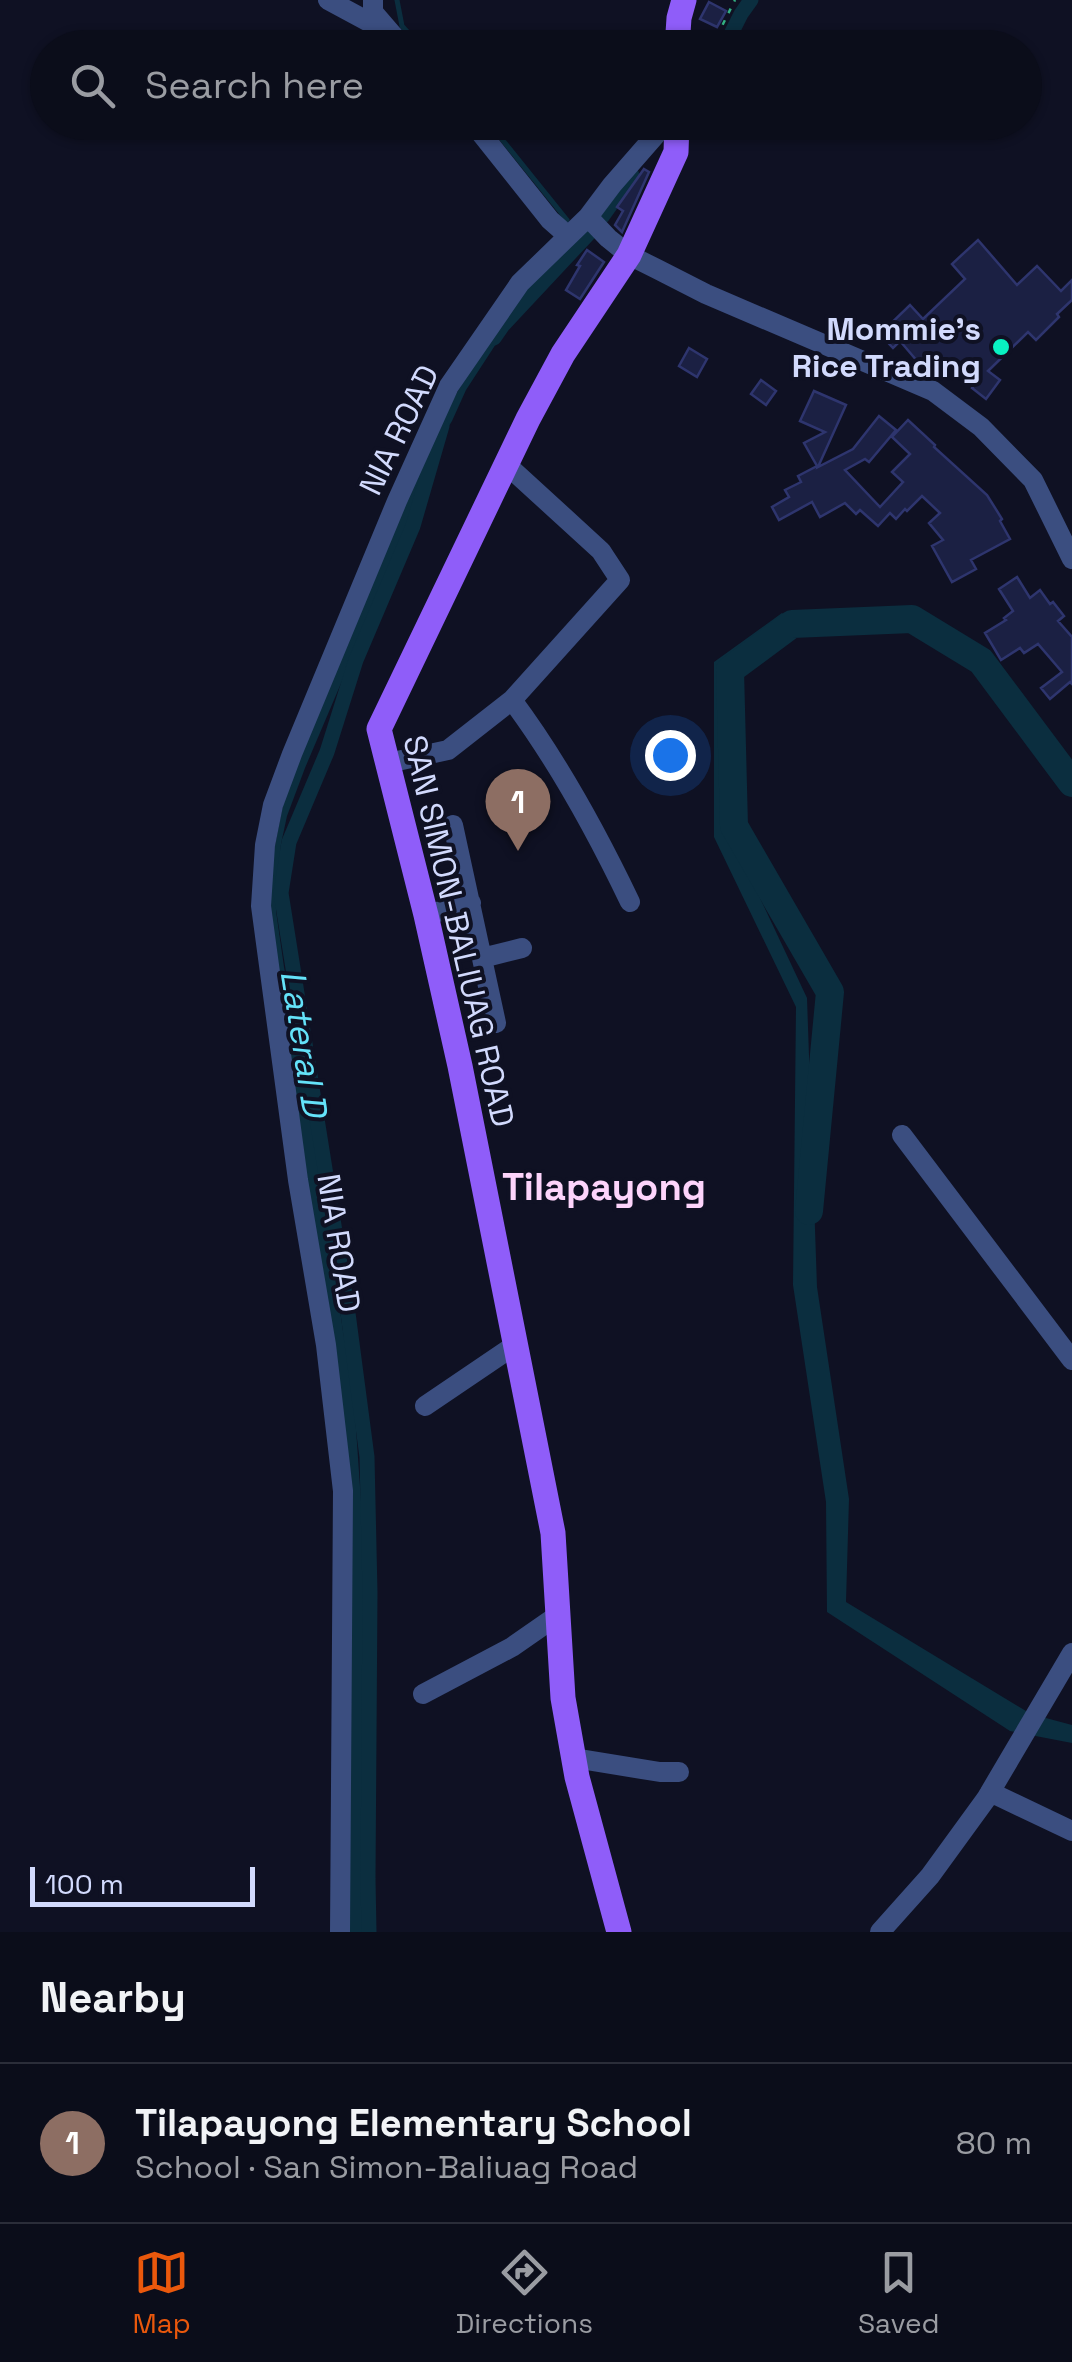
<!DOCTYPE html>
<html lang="en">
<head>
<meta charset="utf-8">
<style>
	:root { --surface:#0b0d1a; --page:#191b27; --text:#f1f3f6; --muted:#9a9ca2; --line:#2b2d39; --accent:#ea580c }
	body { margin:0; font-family:"Space Grotesk",sans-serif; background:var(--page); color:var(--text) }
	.scale { position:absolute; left:30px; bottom:25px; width:225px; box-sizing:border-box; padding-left:10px; border:5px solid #d2dafd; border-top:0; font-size:28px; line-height:35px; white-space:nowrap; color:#d2dafd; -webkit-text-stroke:8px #0f1123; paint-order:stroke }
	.you { position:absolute; left:670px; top:755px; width:35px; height:35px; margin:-25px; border:8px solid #fff; border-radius:50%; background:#1a73e8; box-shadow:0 0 0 15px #1a73e833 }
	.badge { display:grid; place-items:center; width:65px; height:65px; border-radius:50%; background:var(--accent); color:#fff; font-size:32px; font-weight:700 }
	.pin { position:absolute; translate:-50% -82px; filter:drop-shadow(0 2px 5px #0008) }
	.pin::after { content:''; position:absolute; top:52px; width:35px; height:30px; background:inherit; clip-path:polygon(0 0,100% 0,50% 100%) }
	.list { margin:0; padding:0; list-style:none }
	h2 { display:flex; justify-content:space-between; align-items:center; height:130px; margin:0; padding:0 40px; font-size:42px }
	h2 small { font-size:32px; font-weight:400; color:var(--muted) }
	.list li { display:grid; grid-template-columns:65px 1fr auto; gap:30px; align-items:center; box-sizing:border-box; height:160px; padding:0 40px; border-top:2px solid var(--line) }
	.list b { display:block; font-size:38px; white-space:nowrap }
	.list p { margin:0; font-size:32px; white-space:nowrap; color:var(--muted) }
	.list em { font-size:32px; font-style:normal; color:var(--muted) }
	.icon { flex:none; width:55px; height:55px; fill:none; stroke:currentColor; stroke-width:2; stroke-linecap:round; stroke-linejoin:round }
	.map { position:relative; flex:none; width:1072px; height:1932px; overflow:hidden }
	.search { position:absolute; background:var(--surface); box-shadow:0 2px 8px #0004; left:30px; right:30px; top:30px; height:110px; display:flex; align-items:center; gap:25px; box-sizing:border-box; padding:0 35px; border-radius:55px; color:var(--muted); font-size:38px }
	.sheet { height:290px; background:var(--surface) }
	nav { display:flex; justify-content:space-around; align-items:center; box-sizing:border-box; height:140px; border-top:2px solid var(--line); background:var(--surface); font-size:28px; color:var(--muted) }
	nav a { display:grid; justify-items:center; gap:5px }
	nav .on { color:var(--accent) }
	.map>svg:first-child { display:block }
</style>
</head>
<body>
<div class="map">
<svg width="1072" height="1932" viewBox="0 0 1072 1932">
	<rect width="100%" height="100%" fill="#0f1123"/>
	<path fill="#0b2e3f" d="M 501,320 L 507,327 L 466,390 L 452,421 L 430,457 L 414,505 L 382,587 L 305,768 L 287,816 L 281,844 L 276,911 L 284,967 L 310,1100 L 343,1331 L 353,1385 L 365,1559 L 363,1797 L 361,1827 L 364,1917 L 362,1932 L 345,1932 L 349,1536 L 266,891 L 288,779 L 425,445 Z
		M 782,613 L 792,624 L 730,670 L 728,830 L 807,998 L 817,1287 L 849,1499 L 846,1602 L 1031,1714 L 1072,1725 L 1072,1743 L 1010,1731 L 827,1612 L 826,1502 L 793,1285 L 796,1007 L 714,837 L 714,662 Z"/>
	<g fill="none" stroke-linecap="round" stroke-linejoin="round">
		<path stroke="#0b2e3f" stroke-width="5" d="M 397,0 L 402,26 L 422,48
			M 488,122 L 567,220"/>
		<path stroke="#0b2e3f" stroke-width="15" d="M 724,48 L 741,14 L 751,0
			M 602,217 L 632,175
			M 494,338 L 503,325 L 591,231
			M 369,1932 L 368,1879 L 370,1593 L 367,1457 L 348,1313 L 281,893 L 289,842 L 327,752 L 356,660 L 413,526 L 442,426"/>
		<path stroke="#0b2e3f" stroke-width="28" d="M 809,1211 L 830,992 L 734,826 L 730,670 L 792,624 L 912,619 L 981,661 L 1072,783"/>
	</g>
	<path fill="#1b2043" stroke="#2e356e" stroke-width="2.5" d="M 709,2 L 726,11 L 717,27 L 700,19 Z
		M 644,169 L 649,172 L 622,232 L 615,225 L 623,211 L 617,207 Z
		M 978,240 L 1017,285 L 1037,266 L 1061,291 L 1072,280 L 1072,300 L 1057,314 L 1059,317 L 1036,340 L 1028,332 L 988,371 L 1000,380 L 986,399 L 972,388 L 974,385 L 948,362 L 941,370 L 925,356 L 918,362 L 900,341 L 893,348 L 880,334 L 910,305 L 923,319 L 965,279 L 952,264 Z
		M 587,250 L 604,262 L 580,299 L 566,290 L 580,266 L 577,265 Z
		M 689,348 L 707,359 L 697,377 L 679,366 Z
		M 761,380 L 776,391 L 766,405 L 751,394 Z
		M 814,391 L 846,405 L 818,467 L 853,449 L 879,416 L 896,430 L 869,462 L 865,459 L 845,470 L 880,507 L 903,482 L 892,472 L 910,454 L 892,437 L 908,420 L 935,445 L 934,447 L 987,495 L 1002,519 L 1000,521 L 1010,539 L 971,560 L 976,569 L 952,582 L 932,546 L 943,540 L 929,523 L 940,513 L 922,496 L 907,511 L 905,509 L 896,519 L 890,513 L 878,526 L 860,510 L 856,514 L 845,503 L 820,517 L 812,502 L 779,520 L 772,507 L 789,497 L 785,490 L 801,482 L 798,476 L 817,466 L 804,443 L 825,432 L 800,421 Z
		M 1017,577 L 1030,598 L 1040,590 L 1050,604 L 1053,602 L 1064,616 L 1058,621 L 1072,637 L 1072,684 L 1070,682 L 1050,699 L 1041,688 L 1062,672 L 1038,644 L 1024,653 L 1020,648 L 1001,660 L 985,633 L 1006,620 L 1004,618 L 1013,611 L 999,589 Z"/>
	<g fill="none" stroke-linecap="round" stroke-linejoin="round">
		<path stroke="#33b082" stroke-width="2.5" stroke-dasharray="5 8" stroke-linecap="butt" d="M 711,48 L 735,0"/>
		<path stroke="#3b4e80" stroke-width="20" d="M 328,0 L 393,35
			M 373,0 L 373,12 L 404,48
			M 472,122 L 550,220 L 567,235
			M 588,217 L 608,238 L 629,255 L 657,269 L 706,294 L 933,391 L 981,427 L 1033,480 L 1072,559
			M 512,700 C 559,763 596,831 630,902
			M 388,763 L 448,750 L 512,700 L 620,580 L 601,551 L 506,464
			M 453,825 L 496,1023
			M 426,915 L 471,903
			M 482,958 L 522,948
			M 902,1135 L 1072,1360
			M 425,1406 L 515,1345
			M 423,1694 L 512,1647 L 558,1615
			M 574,1758 L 660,1772 L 679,1772
			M 990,1792 L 1072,1831
			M 340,1932 L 343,1491 L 326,1345 L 298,1180 L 261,906 L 265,845 L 273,805 L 292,754 L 397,501 L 449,386 L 520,283 L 588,217 L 612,185 L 667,122
			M 880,1932 L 930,1876 L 986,1799 L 1072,1653"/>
		<path stroke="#8f5df9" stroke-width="25" d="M 677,48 L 679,18 L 684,0
			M 619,1932 L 577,1777 L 563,1698 L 553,1533 L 460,1066 L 426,915 L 379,729 L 528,419 L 563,354 L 629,255 L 676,152 L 677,122"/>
	</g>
	<circle fill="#09f2c2" stroke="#0f1123" stroke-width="4" cx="1001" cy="347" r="10"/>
	<g text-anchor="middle" stroke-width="8" stroke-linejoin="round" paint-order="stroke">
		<g font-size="32" font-weight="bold" fill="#d2dafd" stroke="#0f1123" text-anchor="end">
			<text x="981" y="340">Mommie's<tspan x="981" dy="37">Rice Trading</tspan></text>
		</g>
		<g font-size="32" fill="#d2dafd" stroke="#0f1123">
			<text transform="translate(399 430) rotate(-64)" y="11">NIA ROAD</text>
			<text transform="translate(459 931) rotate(77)" y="11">SAN SIMON-BALIUAG ROAD</text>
			<text transform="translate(339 1243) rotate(81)" y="11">NIA ROAD</text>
		</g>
		<g font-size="35" font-style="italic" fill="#64e2f9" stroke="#0f1123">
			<text transform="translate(304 1043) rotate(81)" y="12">Lateral D</text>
		</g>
		<g font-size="38" font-weight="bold" fill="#fdd4fb" stroke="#0f1123">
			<text x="604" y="1200">Tilapayong</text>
		</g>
	</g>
</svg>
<div class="scale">100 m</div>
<div class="you"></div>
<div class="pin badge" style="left:518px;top:851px;background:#8d6e63">1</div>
<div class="search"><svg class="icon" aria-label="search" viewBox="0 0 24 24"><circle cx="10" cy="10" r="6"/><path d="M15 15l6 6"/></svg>Search here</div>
</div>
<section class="sheet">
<h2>Nearby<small></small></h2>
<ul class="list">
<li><span class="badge" style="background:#8d6e63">1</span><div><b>Tilapayong Elementary School</b><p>School · San Simon-Baliuag Road</p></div><em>80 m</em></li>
</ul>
</section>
<nav>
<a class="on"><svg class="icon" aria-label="map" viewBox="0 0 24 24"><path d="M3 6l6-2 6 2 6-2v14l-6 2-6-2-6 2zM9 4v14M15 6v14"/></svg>Map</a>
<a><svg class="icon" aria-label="directions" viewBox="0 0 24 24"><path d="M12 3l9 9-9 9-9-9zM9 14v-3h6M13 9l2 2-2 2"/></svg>Directions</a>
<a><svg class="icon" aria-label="saved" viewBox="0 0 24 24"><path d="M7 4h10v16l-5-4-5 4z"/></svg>Saved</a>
</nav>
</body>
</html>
